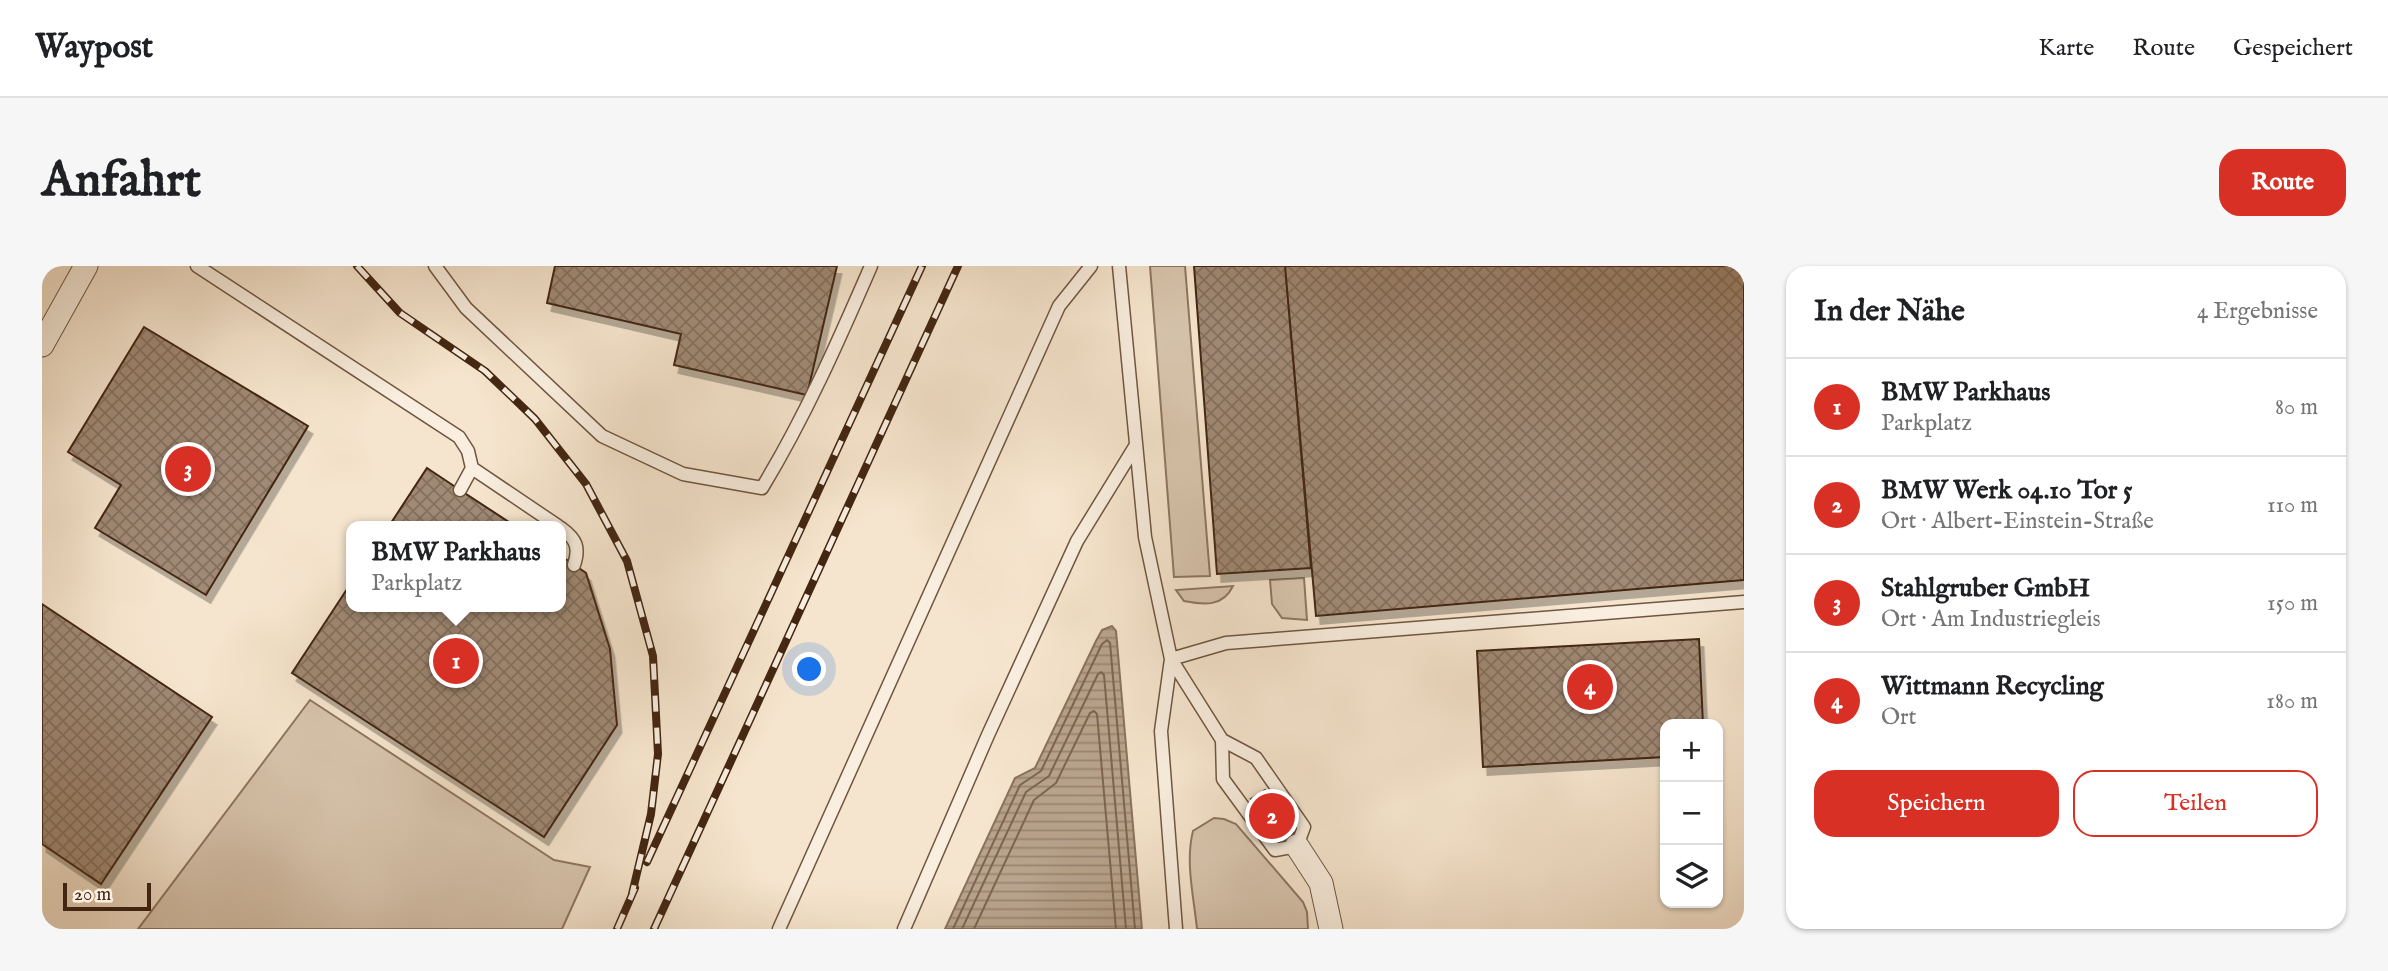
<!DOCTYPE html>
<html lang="de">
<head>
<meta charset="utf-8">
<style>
	:root { --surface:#fff; --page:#f6f6f6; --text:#202124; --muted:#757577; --line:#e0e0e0; --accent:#d93025 }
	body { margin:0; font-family:"IM FELL English",serif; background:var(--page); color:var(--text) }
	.controls { position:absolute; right:21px; bottom:21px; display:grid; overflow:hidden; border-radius:14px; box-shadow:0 2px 5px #0004 }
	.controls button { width:63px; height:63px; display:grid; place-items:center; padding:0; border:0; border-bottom:2px solid var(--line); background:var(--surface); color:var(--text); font:35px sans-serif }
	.scale { position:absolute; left:21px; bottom:18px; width:88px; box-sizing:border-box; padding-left:7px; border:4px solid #432612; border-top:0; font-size:19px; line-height:24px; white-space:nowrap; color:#432612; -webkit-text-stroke:5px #f9eedf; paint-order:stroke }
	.you { position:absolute; left:768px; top:404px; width:24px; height:24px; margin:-18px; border:5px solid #fff; border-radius:50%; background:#1a73e8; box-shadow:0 0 0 10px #1a73e833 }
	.badge { display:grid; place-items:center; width:46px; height:46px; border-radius:50%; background:var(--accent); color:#fff; font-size:23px; font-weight:700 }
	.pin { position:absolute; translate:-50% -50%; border:4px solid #fff; box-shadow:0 2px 7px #0006 }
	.popup { position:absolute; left:304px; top:255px; width:220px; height:91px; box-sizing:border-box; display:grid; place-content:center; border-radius:14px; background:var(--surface); filter:drop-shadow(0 2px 5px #0005); font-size:23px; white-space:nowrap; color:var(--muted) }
	.popup b { font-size:26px; color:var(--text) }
	.popup::after { content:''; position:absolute; left:50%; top:100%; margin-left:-14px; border:14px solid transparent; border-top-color:var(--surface) }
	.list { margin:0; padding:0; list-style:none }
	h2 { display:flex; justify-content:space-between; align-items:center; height:91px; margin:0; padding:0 28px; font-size:30px }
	h2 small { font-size:23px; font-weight:400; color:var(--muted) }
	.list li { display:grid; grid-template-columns:46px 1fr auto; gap:21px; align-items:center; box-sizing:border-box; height:98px; padding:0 28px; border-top:2px solid var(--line) }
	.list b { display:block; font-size:26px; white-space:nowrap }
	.list p { margin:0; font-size:23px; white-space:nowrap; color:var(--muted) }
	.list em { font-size:23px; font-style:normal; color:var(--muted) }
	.actions { display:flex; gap:14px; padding:21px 28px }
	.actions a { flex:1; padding:16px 0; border:2px solid var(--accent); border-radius:21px; text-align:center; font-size:24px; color:var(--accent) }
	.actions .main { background:var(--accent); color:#fff }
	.icon { flex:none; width:38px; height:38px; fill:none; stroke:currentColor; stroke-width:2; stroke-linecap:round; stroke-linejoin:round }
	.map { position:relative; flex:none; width:1702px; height:663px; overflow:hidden; border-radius:21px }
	header { display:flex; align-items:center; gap:42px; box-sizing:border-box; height:98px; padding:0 35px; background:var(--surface); border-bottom:2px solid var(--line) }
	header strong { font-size:33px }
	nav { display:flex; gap:38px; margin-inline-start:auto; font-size:24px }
	.intro { display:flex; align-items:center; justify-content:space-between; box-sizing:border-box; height:168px; padding:0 42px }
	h1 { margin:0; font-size:49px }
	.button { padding:18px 32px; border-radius:21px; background:var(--accent); color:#fff; font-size:24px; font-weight:700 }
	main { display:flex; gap:42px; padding:0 42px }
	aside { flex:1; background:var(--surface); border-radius:21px; box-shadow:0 2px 5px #0004 }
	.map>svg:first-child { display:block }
</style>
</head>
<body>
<header>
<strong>Waypost</strong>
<nav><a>Karte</a><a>Route</a><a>Gespeichert</a></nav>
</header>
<div class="intro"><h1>Anfahrt</h1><a class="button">Route</a></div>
<main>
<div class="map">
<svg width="1702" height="663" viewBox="0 0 1702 663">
	<defs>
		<pattern id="water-rules" width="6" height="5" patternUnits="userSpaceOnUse" patternTransform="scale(1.75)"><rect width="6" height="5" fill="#b9a48e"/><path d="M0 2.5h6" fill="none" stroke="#988573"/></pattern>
		<pattern id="building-cross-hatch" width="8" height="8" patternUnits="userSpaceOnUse" patternTransform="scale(1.75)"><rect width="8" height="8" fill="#a08974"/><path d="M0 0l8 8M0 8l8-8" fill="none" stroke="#84705e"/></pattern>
		<filter id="shadow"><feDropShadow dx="4.5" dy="8" stdDeviation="0" flood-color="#0004"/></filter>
	</defs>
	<rect width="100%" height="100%" fill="#f6e5ce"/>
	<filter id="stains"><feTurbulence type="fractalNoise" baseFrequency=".00286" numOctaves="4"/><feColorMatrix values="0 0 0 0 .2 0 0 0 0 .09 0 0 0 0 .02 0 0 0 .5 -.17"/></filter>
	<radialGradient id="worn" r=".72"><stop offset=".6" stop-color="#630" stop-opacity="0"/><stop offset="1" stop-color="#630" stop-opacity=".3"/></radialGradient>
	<path fill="#d8c5ae" stroke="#8e7660" stroke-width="2" d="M 1108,0 L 1143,0 L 1168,310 L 1132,311 Z
		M 1262,312 L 1265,354 L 1240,352 L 1230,338 L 1228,314 Z
		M 1191,320 C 1181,341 1162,339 1142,335 L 1134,324 Z
		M 268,434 L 512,594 L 548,601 L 520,663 L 96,663 Z
		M 1172,552 L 1182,553 L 1194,558 L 1261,636 L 1265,646 L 1266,663 L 1155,663 C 1152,632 1143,596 1151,565 Z"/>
	<path fill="url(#water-rules)" stroke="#8a725c" stroke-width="2" d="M 1070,360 L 1074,365 L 1100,663 L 903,663 L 973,512 L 993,502 L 1054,375 L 1060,364 Z"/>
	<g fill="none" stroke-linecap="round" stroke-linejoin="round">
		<path stroke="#7e6550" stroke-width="2" d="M 911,663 L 978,519 L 999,505 L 1060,378 L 1065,374 L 1068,377 L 1093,663
			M 920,663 L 984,526 L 1007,510 L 1056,408 L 1059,406 L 1062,409 L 1084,663
			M 932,663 L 992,534 L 1014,517 L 1048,447 L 1052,445 L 1055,448 L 1074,663"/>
	</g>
	<path fill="url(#building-cross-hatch)" stroke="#432612" stroke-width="2" filter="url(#shadow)" d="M 513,0 L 795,0 L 765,129 L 632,99 L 639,68 L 505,37 Z
		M 1152,0 L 1243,0 L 1269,302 L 1175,308 Z
		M 1243,0 L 1702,0 L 1702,314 L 1274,350 Z
		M 102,61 L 266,160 L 164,329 L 53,262 L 79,219 L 26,186 Z
		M 385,202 L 418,224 L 473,260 L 347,260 Z
		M 519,290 L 544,307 L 568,383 L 575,459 L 502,571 L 250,407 L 309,317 L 309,341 L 519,341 Z
		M 0,338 L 170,451 L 59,618 L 0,578 Z
		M 1657,373 L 1661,458 L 1623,458 L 1623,491 L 1441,501 L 1435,385 Z
		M 1223,524 L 1252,566 L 1238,575 L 1209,533 Z"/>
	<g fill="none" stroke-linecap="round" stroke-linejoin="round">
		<defs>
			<path id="lane" d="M 155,0 L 417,171 L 426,185 L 430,202 L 418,224
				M 393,0 L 424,42 L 560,170 L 641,208 L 720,222 C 763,151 796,76 829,0
				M 1077,0 L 1103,271 L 1129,393 L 1180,474 L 1214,492 L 1262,561 L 1255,580 L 1233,584 L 1181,513 L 1180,474
				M 430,202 L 516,260
				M 519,262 C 534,273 538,281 532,299
				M 737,663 L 1017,40 L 1049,0
				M 862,663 L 946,469 L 1035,275 L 1094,179
				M 1134,663 L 1119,465 L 1129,393 L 1184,377 L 1702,336"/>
			<path id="street" d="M 0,79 L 44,0
				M 1255,580 L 1279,617 L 1289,663"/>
		</defs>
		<use href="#lane" stroke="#705641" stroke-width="15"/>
		<use href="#street" stroke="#705641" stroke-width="25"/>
		<use href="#lane" stroke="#f9eedf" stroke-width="12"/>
		<use href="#street" stroke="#f9eedf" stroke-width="23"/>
		<defs>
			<path id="rail" d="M 315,0 L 358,47 L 443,105 L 493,153 L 544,218 L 585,295 L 611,390 L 616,488 L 609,548 L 590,628
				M 605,596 L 880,0
				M 575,663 L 593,622
				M 612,663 L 916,0"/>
		</defs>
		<use href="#rail" stroke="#432612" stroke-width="8"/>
		<use href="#rail" stroke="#f9eedf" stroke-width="5" stroke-dasharray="16" stroke-linecap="butt"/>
	</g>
	<rect width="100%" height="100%" filter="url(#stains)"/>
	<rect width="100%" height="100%" fill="url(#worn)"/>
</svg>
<div class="controls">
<button>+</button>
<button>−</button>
<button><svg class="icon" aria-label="layers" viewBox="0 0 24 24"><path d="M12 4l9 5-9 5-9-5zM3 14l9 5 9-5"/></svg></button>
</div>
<div class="scale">20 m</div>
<div class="you"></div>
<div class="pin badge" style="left:414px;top:395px">1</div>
<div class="popup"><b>BMW Parkhaus</b>Parkplatz</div>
<div class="pin badge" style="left:1230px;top:550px">2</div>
<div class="pin badge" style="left:146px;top:203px">3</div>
<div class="pin badge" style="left:1548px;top:421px">4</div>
</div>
<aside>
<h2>In der Nähe<small>4 Ergebnisse</small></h2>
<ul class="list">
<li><span class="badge">1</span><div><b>BMW Parkhaus</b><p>Parkplatz</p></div><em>80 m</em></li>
<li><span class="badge">2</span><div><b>BMW Werk 04.10 Tor 5</b><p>Ort · Albert-Einstein-Straße</p></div><em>110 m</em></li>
<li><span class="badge">3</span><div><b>Stahlgruber GmbH</b><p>Ort · Am Industriegleis</p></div><em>150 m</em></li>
<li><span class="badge">4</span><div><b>Wittmann Recycling</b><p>Ort</p></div><em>180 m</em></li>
</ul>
<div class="actions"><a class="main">Speichern</a><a>Teilen</a></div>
</aside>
</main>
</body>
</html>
